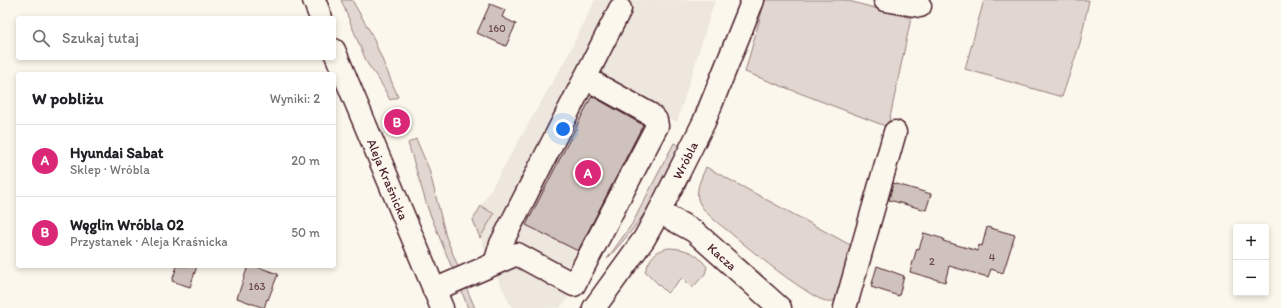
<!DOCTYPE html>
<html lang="pl">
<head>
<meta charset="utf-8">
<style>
	:root { --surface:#fff; --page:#f6f6f6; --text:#202124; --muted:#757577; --line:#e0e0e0; --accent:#db2777 }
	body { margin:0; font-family:Itim,sans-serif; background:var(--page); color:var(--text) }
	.controls { position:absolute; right:12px; bottom:12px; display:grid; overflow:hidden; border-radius:4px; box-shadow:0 2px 6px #0003 }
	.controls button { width:36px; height:36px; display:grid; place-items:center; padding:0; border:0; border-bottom:1px solid var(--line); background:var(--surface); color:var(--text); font:20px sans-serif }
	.you { position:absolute; left:563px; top:129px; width:14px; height:14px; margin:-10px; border:3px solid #fff; border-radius:50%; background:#1a73e8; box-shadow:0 0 0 6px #1a73e833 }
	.badge { display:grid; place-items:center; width:26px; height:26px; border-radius:50%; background:var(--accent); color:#fff; font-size:13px; font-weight:700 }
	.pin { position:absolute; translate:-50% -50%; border:2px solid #fff; box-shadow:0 1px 4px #0006 }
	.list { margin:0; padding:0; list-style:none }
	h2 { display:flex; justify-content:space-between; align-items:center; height:52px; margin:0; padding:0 16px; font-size:17px }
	h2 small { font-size:13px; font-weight:400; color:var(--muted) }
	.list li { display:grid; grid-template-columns:26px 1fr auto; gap:12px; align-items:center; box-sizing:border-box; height:72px; padding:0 16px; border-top:1px solid var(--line) }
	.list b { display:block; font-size:15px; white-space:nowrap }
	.list p { margin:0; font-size:13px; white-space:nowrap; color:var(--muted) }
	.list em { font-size:13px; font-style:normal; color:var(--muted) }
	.icon { flex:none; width:22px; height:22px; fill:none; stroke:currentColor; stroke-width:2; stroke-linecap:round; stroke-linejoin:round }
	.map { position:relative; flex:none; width:1281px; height:308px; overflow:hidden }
	.search { position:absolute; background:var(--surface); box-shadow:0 2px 6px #0003; left:16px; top:16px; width:320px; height:44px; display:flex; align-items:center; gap:10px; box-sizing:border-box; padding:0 14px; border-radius:4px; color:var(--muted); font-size:15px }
	.panel { position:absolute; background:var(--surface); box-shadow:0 2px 6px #0003; left:16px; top:72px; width:320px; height:196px; border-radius:4px }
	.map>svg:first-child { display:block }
</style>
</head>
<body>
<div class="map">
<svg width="1281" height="308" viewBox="0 0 1281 308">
	<rect width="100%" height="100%" fill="#fbf7ec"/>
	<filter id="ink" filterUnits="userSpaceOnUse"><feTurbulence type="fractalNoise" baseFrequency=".025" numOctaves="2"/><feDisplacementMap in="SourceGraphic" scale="8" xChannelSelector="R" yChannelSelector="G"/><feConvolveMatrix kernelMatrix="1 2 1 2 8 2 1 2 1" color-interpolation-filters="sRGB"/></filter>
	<g filter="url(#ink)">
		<path fill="#eee7de" d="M 595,0 L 715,0 L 677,122 L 667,117 L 578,286 L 560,308 L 512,308 L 491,265 L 473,220 L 567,57 Z"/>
		<path fill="#e2d7d0" stroke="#967b7e" d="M 341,0 L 352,0 L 353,2 L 371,33 L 398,97 L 390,100 L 381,83 L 367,63 Z
			M 765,0 L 845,0 L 911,18 L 888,127 L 745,72 Z
			M 984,0 L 1089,0 L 1080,43 L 1062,97 L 965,69 Z
			M 416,139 L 429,169 L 446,237 L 459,269 L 452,268 L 428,209 L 408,143 Z
			M 674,143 L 680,146 C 668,174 654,202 635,226 C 627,237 617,248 607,259 L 632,224 Z
			M 706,167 L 854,247 L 837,299 C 833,301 831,302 826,301 C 818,299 811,294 805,290 C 780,274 757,255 734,236 C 723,226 706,216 699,202 C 694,191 702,177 706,167 Z
			M 481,206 L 494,214 L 480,238 L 473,220 Z
			M 669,248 C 686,249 696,252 707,267 L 705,274 L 692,288 L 682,278 L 667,293 L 645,271 C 651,258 653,251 669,248 Z
			M 466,287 L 475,308 L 468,308 L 462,292 Z"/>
		<path fill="#cfc2bc" stroke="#4a1f2b" d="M 490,4 L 505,10 L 502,17 L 516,24 L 506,46 L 477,33 Z
			M 592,96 L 643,125 L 578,251 L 526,225 Z
			M 893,183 L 931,194 L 926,210 L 889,200 Z
			M 987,227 L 1015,235 L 1003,273 L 991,269 L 988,277 L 949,266 L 945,282 L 910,272 L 917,248 L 919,249 L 924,233 L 944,239 L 943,241 L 978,251 L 979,245 L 982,246 Z
			M 177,266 L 197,266 L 190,287 L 172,281 Z
			M 248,266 L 255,266 L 278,274 L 268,300 L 267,299 L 264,308 L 237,298 Z
			M 877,266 L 904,276 L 899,296 L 871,287 Z"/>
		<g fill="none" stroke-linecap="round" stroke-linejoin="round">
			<defs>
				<g id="minor">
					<path d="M 885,0 L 920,6"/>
					<path id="s1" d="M 659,212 L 694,231 L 780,308"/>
					<path d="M 495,263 L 501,244 L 620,9"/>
					<path d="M 434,290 L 517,254 L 574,285 L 657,126 L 656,120 L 650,114 L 585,78"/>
					<path id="s2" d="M 594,308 L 644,239 L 659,212 L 704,122 L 753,0"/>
					<path d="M 845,308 L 895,132"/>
				</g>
				<g id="major">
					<path d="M 314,0 L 321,18"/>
					<path id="s3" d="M 334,50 L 442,308"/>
				</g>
			</defs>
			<use href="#minor" stroke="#4a1f2b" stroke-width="25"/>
			<use href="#major" stroke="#4a1f2b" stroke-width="25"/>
			<use href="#minor" stroke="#fbf7ec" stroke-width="22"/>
			<use href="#major" stroke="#fbf7ec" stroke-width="22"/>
		</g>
	</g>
	<g text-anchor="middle" stroke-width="3" stroke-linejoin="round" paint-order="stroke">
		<g font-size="11" fill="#6b484f">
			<text x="497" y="32">160</text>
			<text x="992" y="261">4</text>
			<text x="932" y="265">2</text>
			<text x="257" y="290">163</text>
		</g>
		<g font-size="13" fill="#4a1f2b" stroke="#fbf7ec">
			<text dy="5" stroke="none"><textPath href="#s2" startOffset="174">Wróbla</textPath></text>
			<text dy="5" stroke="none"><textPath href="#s3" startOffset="140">Aleja Kraśnicka</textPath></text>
			<text dy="5" stroke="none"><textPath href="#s1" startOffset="78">Kacza</textPath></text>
		</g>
	</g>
</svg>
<div class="controls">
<button>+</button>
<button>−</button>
</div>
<div class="you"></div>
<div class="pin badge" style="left:588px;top:173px">A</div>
<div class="pin badge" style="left:397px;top:122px">B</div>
<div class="search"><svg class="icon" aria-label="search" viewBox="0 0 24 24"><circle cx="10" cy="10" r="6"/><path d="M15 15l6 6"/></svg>Szukaj tutaj</div>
<section class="panel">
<h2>W pobliżu<small>Wyniki: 2</small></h2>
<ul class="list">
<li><span class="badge">A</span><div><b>Hyundai Sabat</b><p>Sklep · Wróbla</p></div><em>20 m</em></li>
<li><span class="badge">B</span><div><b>Węglin Wróbla 02</b><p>Przystanek · Aleja Kraśnicka</p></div><em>50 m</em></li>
</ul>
</section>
</div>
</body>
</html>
